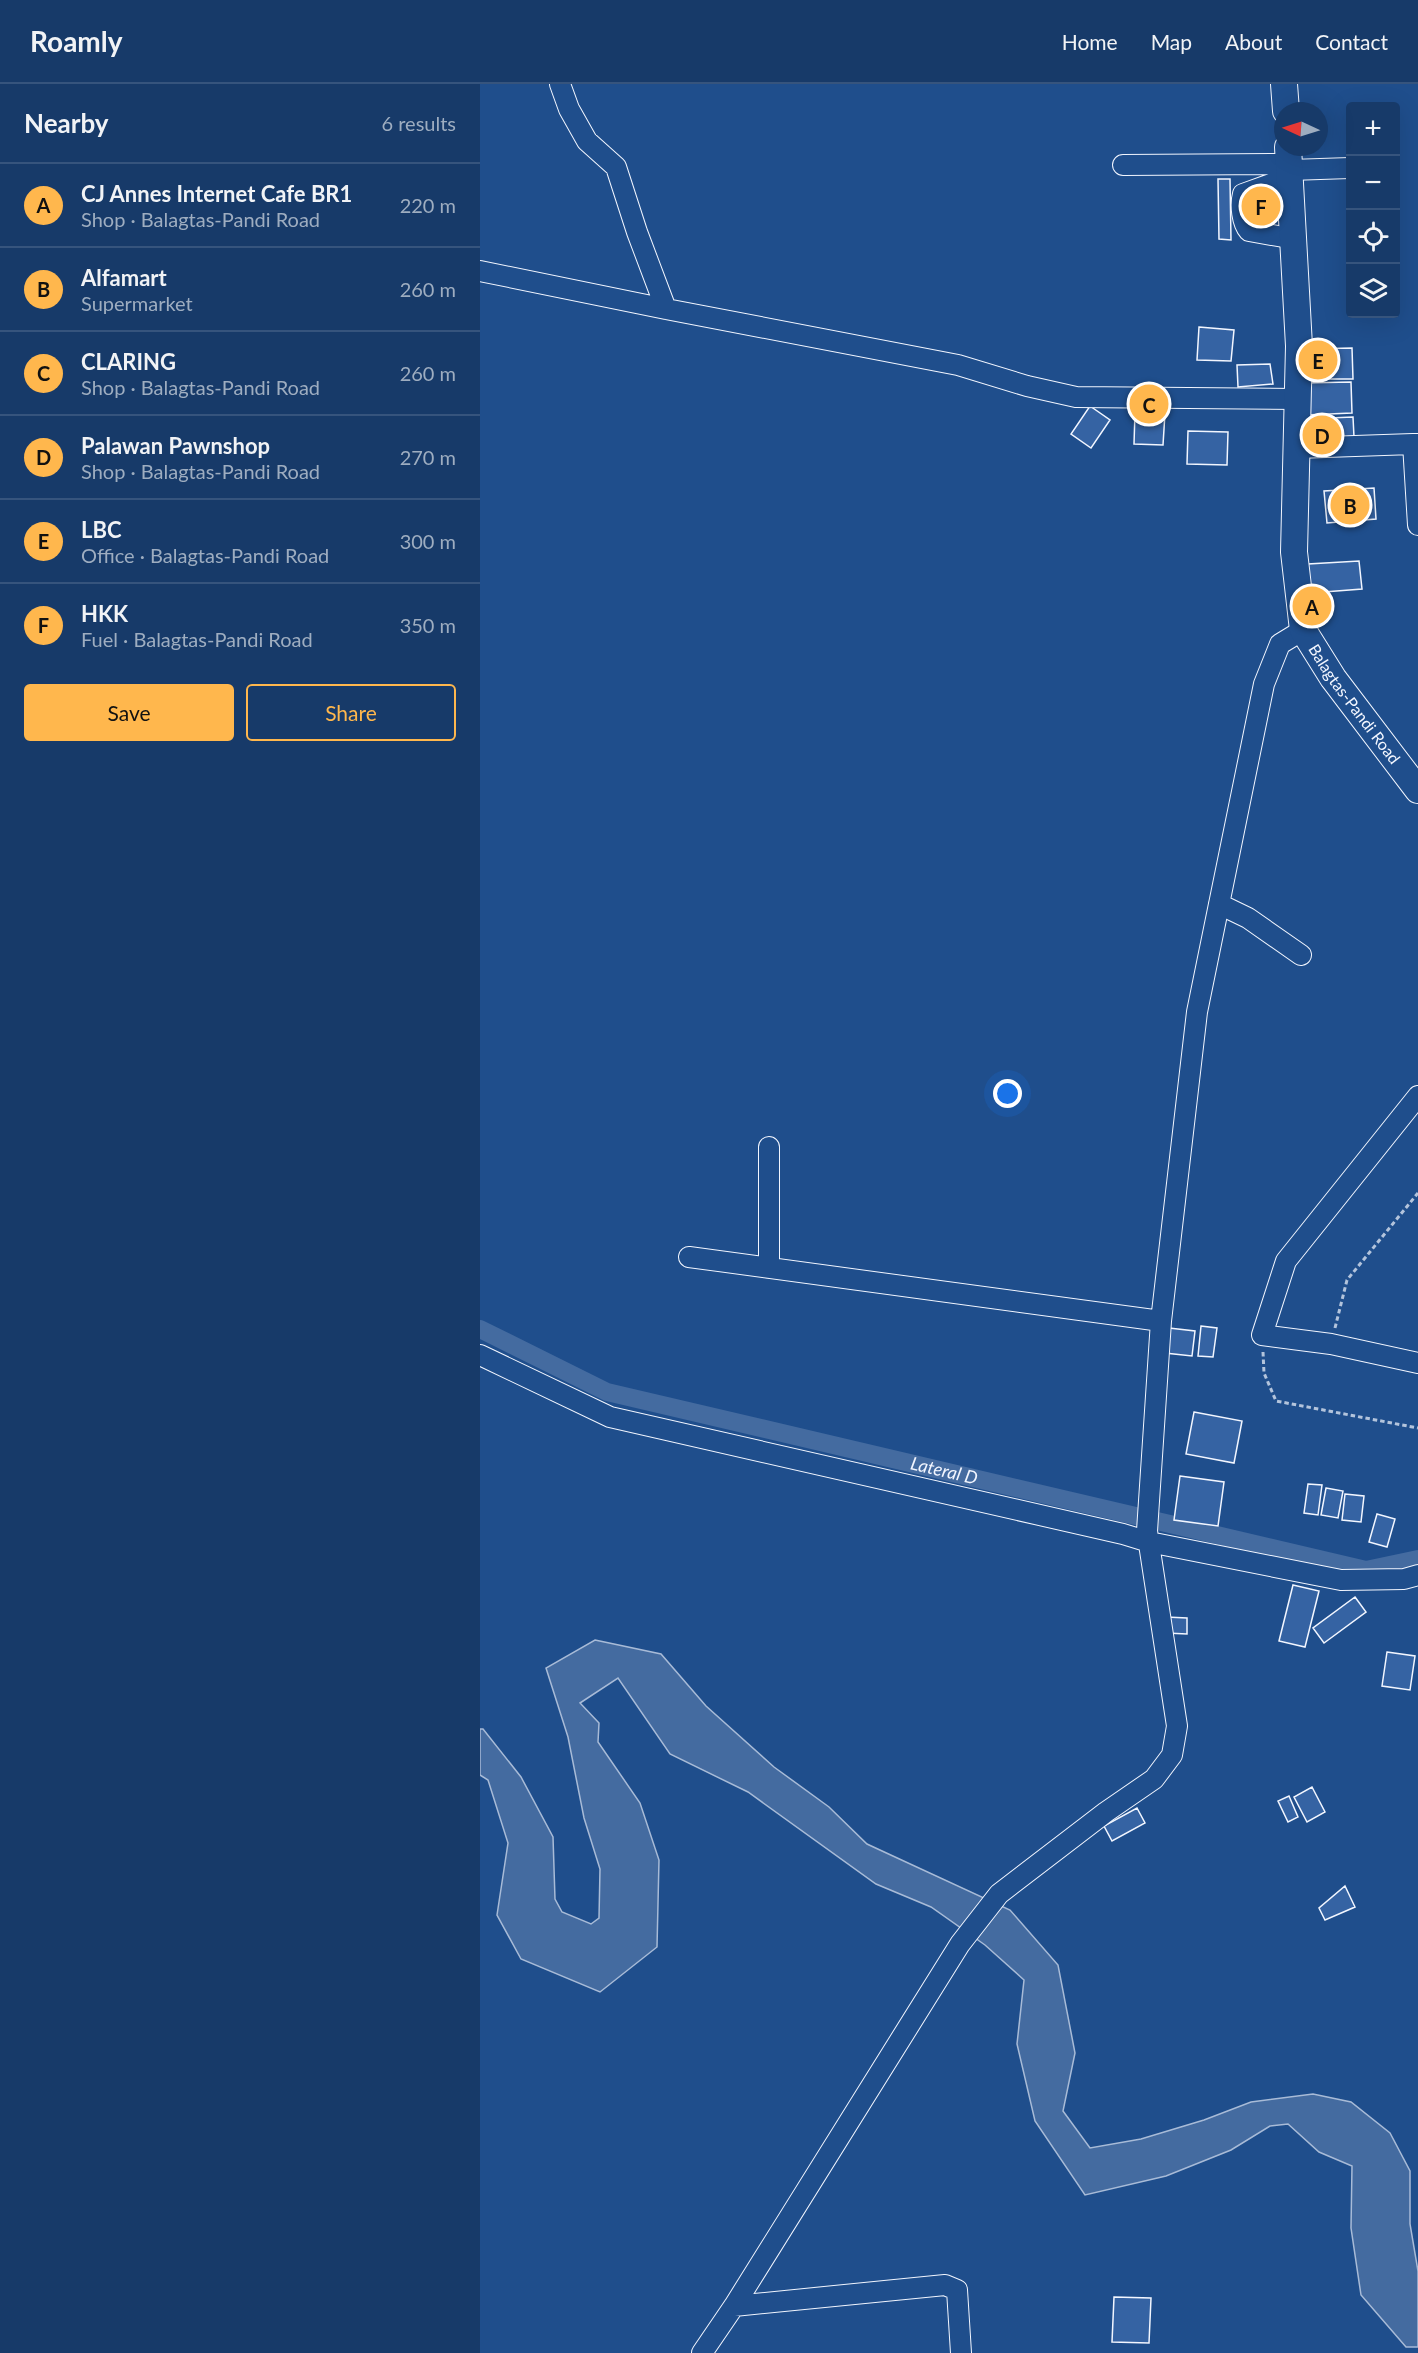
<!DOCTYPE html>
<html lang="en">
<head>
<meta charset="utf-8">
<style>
	:root { --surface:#173a69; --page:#20416f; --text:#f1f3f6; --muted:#9eadc0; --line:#36547d; --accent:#ffb74d }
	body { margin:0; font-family:Lato,sans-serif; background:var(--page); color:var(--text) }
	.controls { position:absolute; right:18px; top:18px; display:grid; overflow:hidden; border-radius:6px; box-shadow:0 6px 24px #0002 }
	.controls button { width:54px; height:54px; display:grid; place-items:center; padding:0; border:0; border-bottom:2px solid var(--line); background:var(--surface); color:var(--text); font:30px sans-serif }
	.compass { position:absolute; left:794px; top:18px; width:54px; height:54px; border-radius:50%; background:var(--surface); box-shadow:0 6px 24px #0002; rotate:274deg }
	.you { position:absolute; left:528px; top:1010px; width:21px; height:21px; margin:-15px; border:4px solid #fff; border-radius:50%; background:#1a73e8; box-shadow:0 0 0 9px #1a73e833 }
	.badge { display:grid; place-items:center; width:39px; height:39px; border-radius:50%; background:var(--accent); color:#111; font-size:20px; font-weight:700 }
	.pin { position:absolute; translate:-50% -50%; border:3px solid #fff; box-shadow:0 2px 6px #0006 }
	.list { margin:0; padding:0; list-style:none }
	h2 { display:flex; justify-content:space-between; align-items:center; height:78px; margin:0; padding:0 24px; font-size:26px }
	h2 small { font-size:20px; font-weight:400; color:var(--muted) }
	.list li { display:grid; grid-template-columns:39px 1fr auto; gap:18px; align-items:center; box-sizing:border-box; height:84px; padding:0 24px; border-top:2px solid var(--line) }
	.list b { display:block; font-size:22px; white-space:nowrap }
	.list p { margin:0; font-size:20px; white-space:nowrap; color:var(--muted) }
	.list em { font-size:20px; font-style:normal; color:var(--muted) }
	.actions { display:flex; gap:12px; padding:18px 24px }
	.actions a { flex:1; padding:14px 0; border:2px solid var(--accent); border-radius:6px; text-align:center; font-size:21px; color:var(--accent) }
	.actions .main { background:var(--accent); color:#111 }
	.icon { flex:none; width:33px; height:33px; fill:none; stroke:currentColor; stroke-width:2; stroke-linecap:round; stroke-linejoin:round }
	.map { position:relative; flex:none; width:938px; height:2269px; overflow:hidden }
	header { display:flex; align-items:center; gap:36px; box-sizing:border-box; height:84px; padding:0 30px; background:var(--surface); border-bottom:2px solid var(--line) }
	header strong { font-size:28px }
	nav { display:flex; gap:33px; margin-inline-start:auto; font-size:21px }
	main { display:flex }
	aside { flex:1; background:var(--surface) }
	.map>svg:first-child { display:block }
</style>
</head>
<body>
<header>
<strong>Roamly</strong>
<nav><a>Home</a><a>Map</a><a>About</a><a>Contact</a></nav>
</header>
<main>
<aside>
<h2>Nearby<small>6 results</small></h2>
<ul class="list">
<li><span class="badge">A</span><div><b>CJ Annes Internet Cafe BR1</b><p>Shop · Balagtas-Pandi Road</p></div><em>220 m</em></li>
<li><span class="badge">B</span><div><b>Alfamart</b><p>Supermarket</p></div><em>260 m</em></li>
<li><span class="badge">C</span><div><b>CLARING</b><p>Shop · Balagtas-Pandi Road</p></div><em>260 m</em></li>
<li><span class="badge">D</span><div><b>Palawan Pawnshop</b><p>Shop · Balagtas-Pandi Road</p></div><em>270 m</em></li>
<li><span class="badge">E</span><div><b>LBC</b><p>Office · Balagtas-Pandi Road</p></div><em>300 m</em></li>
<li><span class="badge">F</span><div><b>HKK</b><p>Fuel · Balagtas-Pandi Road</p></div><em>350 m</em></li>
</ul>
<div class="actions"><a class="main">Save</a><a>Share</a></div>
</aside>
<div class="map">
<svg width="938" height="2269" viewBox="0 0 938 2269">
	<rect width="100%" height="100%" fill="#1f4e8c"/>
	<path fill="#446ba0" stroke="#a8bbd7" stroke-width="1.5" d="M 115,1556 L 181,1570 L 226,1622 L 294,1683 L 349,1723 L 387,1760 L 530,1826 L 578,1881 L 595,1969 L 583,2027 L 610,2064 L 661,2055 L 724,2036 L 771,2018 L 833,2010 L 871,2018 L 910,2049 L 930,2087 L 930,2140 L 938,2187 L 938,2263 L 926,2263 L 881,2211 L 871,2144 L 872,2082 L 839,2068 L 808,2040 L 790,2042 L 751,2066 L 686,2092 L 605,2111 L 555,2037 L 537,1960 L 544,1896 L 505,1861 L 451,1823 L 396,1800 L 268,1708 L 190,1670 L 138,1594 L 100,1619 L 119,1639 L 118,1658 L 160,1719 L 179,1776 L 177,1863 L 120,1908 L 41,1875 L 17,1831 L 28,1759 L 8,1696 L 0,1691 L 0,1645 L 3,1645 L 41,1693 L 73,1753 L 75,1815 L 82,1828 L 111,1840 L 119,1834 L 120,1785 L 104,1734 L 88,1653 L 66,1584 Z"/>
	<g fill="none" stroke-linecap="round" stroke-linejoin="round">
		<path stroke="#446ba0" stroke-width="18" id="s1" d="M 0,1245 L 127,1308 L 886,1486 L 938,1475"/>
	</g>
	<path fill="#3563a3" stroke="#f2f6ff" stroke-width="1.5" d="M 738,95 L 750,95 L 751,156 L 739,155 Z
		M 789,111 L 790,132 L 773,132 L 772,112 Z
		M 719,243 L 754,246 L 751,277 L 717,276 Z
		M 872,264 L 873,295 L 829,295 L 828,265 Z
		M 790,280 L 793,300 L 758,303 L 757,281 Z
		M 871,298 L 872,329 L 825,331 L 824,299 Z
		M 610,322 L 630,336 L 611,364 L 591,350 Z
		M 655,328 L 685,329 L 683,361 L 654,360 Z
		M 873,333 L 874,353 L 825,354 L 825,335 Z
		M 708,347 L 748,348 L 747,381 L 707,380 Z
		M 894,404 L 896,435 L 847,439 L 844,407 Z
		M 879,477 L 882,505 L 831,509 L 828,480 Z
		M 721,1242 L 737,1244 L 733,1273 L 718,1272 Z
		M 689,1244 L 715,1247 L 712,1272 L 685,1269 Z
		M 714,1328 L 762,1337 L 754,1379 L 706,1370 Z
		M 700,1392 L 744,1398 L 738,1442 L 694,1436 Z
		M 828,1400 L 842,1401 L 838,1431 L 824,1429 Z
		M 846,1404 L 863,1407 L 858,1434 L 841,1431 Z
		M 865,1410 L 884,1412 L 881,1438 L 862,1436 Z
		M 897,1430 L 915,1435 L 907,1463 L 889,1458 Z
		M 813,1501 L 839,1507 L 825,1563 L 799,1557 Z
		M 875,1513 L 886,1528 L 844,1559 L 833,1544 Z
		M 686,1533 L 707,1534 L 707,1550 L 686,1549 Z
		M 907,1568 L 935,1572 L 930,1606 L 902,1602 Z
		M 832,1703 L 845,1728 L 827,1738 L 814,1713 Z
		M 809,1712 L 818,1733 L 808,1738 L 798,1717 Z
		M 657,1724 L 665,1739 L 632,1757 L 624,1742 Z
		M 865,1802 L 875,1823 L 845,1836 L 839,1824 Z
		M 634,2213 L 671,2214 L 669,2259 L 632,2258 Z"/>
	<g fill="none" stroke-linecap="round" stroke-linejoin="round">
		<defs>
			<path id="minor" d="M 80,0 L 89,25 L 107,57 L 136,83 L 157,148 L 186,225
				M 643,81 L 809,80
				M 810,86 L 870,84
				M 810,93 L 763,110 C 760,121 762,139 769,147 L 815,155
				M 0,187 L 186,225 L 478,281 L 547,302 L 596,313 L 818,315
				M 938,360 L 933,360 L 938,441
				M 817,364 L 933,360
				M 739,820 L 768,834 L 821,871
				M 938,1012 L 806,1177 L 782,1251 L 851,1260 L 938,1279
				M 289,1063 L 289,1184
				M 209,1173 L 681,1237
				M 0,1271 L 130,1333 L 643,1450 L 669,1458 L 861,1496 L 924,1495 L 938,1491
				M 254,2222 L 465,2201 L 477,2206 L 481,2269
				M 222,2269 L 254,2222 L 480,1860 L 519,1810 L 626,1728 L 674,1695 L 692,1671 L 697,1642 L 667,1447 L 681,1237 L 717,928 L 784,600 L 800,560 L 823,546"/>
			<g id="major">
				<path d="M 804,0 L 806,27"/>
				<path id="s2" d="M 808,63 L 819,262 L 814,468 L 823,546 L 853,594 L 938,706"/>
			</g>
		</defs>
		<use href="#minor" stroke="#f2f6ff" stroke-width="22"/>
		<use href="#major" stroke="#f2f6ff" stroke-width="28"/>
		<path stroke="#b3c4dc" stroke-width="3" stroke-dasharray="4.5 3" stroke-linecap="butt" d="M 855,1244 L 867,1196 L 938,1109
			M 783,1268 L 784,1289 L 796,1317 L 938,1344"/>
		<use href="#minor" stroke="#1f4e8c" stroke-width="20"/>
		<use href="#major" stroke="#1f4e8c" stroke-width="26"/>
	</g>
	<g text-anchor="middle" stroke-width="4.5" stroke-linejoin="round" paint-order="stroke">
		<g font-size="16" fill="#f2f6ff" stroke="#1f4e8c">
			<text dy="6" stroke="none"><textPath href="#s2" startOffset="574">Balagtas-Pandi Road</textPath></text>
		</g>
		<g font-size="18" font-style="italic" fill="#f2f6ff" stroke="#1f4e8c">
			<text dy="6" stroke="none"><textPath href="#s1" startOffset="488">Lateral D</textPath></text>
		</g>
	</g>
</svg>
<div class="controls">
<button>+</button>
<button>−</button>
<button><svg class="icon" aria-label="locate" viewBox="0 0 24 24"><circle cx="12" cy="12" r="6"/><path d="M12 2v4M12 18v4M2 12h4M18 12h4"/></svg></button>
<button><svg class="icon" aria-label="layers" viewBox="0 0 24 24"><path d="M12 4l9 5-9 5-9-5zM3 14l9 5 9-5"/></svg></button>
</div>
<svg class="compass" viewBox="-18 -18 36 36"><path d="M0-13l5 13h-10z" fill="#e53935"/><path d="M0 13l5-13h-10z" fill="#9eadc0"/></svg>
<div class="you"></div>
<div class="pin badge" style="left:832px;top:522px">A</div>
<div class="pin badge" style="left:870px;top:421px">B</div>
<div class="pin badge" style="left:669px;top:320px">C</div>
<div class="pin badge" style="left:842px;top:351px">D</div>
<div class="pin badge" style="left:838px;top:276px">E</div>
<div class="pin badge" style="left:781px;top:122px">F</div>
</div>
</main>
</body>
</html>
